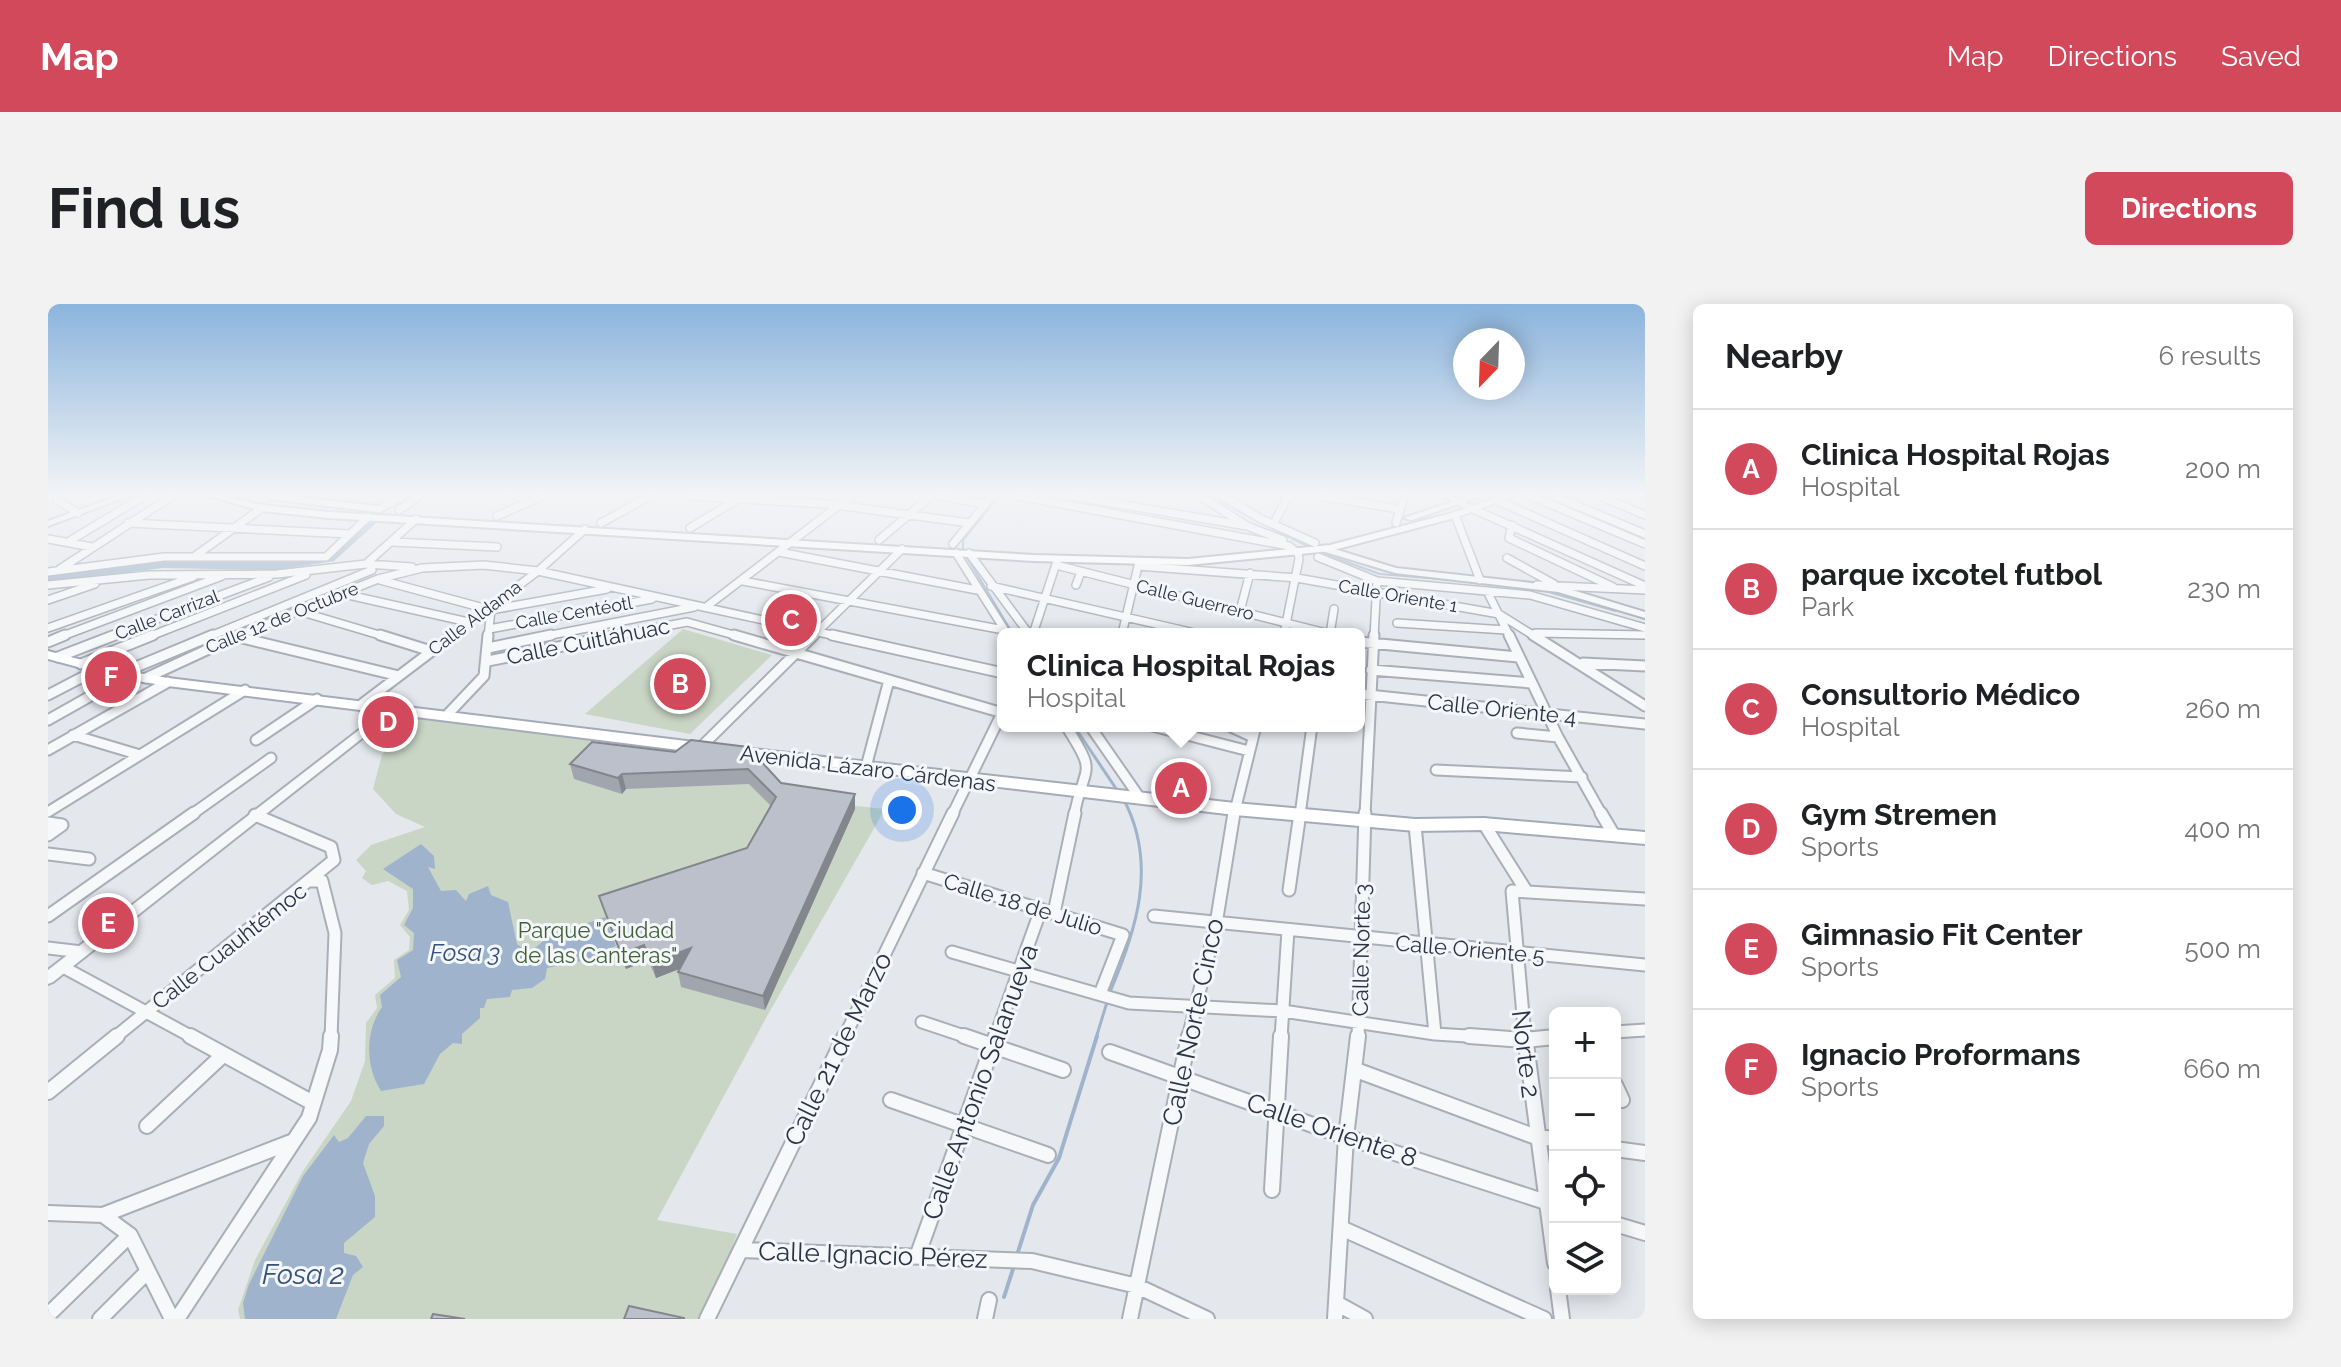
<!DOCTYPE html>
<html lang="en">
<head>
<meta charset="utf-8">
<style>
	:root { --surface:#fff; --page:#f2f2f2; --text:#202124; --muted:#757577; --line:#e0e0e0; --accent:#d1495b }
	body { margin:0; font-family:Raleway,sans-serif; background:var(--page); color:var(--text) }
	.controls { position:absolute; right:24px; bottom:24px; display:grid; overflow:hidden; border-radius:12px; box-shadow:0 4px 20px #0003 }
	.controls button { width:72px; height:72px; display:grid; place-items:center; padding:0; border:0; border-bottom:2px solid var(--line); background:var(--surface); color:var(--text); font:40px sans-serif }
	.compass { position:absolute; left:1405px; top:24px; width:72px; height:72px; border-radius:50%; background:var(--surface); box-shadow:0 4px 20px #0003; rotate:203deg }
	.you { position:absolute; left:854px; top:506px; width:28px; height:28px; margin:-20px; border:6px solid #fff; border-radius:50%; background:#1a73e8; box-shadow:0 0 0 12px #1a73e833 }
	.badge { display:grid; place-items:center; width:52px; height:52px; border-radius:50%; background:var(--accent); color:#fff; font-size:26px; font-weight:700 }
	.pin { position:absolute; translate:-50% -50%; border:4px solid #fff; box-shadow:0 2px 8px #0006 }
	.popup { position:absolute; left:949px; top:324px; width:368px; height:104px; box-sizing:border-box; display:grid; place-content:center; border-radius:12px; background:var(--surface); filter:drop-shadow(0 2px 6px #0005); font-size:26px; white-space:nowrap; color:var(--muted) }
	.popup b { font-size:30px; color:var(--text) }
	.popup::after { content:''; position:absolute; left:50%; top:100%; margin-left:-16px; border:16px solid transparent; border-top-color:var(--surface) }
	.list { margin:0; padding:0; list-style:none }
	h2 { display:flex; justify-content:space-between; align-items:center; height:104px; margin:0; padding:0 32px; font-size:34px }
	h2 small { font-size:26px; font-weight:400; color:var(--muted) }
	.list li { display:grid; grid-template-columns:52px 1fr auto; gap:24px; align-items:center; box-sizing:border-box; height:120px; padding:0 32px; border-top:2px solid var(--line) }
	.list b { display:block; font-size:30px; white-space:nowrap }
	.list p { margin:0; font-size:26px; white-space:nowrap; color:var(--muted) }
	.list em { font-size:26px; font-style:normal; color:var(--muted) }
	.icon { flex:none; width:44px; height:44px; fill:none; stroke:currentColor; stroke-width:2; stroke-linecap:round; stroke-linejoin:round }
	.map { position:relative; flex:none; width:1597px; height:1015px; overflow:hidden; border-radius:12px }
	header { display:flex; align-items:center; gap:48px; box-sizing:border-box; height:112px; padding:0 40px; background:var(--accent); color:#fff }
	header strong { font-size:38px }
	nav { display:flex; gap:44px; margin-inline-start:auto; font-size:28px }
	.intro { display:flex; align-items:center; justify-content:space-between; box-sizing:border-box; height:192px; padding:0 48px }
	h1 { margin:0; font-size:56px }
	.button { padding:20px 36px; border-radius:12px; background:var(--accent); color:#fff; font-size:28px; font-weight:700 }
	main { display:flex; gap:48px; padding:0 48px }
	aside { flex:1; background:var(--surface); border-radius:12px; box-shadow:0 4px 20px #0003 }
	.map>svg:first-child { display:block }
</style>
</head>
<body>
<header>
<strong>Map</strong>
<nav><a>Map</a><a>Directions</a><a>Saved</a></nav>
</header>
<div class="intro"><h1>Find us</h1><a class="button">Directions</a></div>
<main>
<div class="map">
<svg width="1597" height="1015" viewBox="0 0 1597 1015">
	<rect width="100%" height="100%" fill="#e4e7ec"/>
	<path fill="#c9d6c5" d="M 635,325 L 724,351 L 642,430 L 537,410 Z
		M 365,412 L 546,437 L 548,452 L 630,461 L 652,444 L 734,494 L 837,505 L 718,714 L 609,916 L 689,930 L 659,1015 L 192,1015 L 190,1006 L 207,956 L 255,867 L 303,797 L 317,757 L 318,719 L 329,704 L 327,691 L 347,674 L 346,656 L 361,646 L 362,633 L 352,621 L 361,606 L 359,587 L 340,577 L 324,581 L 314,574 L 318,567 L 308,556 L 323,541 L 377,523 L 348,510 L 325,485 L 334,451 Z"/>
	<path fill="#9fb4cc" d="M 373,540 L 386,552 L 387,565 L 380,563 L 393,587 L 408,586 L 418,597 L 421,590 L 440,582 L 443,591 L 460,598 L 469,640 L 481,649 L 500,633 L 557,613 L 568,642 L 562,644 L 563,651 L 499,664 L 497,675 L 484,684 L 464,686 L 462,693 L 439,695 L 436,704 L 432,704 L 432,714 L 414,730 L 414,740 L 405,739 L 392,750 L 376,780 L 333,787 C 317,762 317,727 334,703 L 332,691 L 353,673 L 349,656 L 365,646 L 366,629 L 356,621 L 365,604 L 365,585 L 335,565 Z
		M 318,812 L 336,812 L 336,822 L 321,840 L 315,859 L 327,892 L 327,913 L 296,939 L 296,949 L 308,952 L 315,963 L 305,971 L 288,1015 L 197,1015 L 195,999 L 201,980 L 255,872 L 286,831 L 291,838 L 300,834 Z"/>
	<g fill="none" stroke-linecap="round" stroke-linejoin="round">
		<path stroke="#9fb4cc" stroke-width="2" d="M 1160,192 L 1261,243
			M 915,244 L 915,236 L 951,192
			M 915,247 L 965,330
			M 1268,247 L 1332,270 L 1427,278
			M 1490,285 L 1568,307"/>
		<path stroke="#9fb4cc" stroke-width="3" d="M 1026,422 L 1069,486
			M 1062,688 C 1088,627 1110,561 1076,496
			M 1048,734 L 1060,695"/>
		<path stroke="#9fb4cc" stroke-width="4" d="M 969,951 L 985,901 L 1011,854 L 1049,732
			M 956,993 L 966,962"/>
		<path fill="#9fb4cc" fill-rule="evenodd" d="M 332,206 L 338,210 L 336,212 L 286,257 L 228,266 L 115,264 L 0,278 L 0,270 L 115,256 L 228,258 L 282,250 Z"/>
		<defs>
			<path id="minor-far3" d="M 642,192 L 781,200 L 921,219
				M 892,192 L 937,200
				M 970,192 L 1241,242 L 1250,249 L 1251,255 L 1236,330
				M 1024,192 L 1199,222
				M 1152,192 L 1199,222 L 1235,236
				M 1175,192 L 1213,215 L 1267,239
				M 1272,192 L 1351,205
				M 1483,192 L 1597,240
				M 1506,192 L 1597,230
				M 1552,192 L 1597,211
				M 9,196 L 30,209
				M 1448,196 L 1597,262
				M 1423,204 L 1597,282
				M 331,205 L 355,192
				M 351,206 L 371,192
				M 1407,211 L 1432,276
				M 449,212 L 494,192
				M 80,219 L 302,230
				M 553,219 L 602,192
				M 1226,219 L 1240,192
				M 1348,219 L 1356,192
				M 1464,221 L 1461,234 L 1565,283
				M 642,224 L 690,195
				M 0,235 L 44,243
				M 831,236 L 883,192
				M 20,238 L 96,192
				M 345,238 L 449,243
				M 905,240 L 944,192
				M 731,248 L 929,286
				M 908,249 L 958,328
				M 921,249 L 981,330
				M 147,252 L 214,204
				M 1270,253 L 1329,277 L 1482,291 L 1597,324
				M 1459,254 L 1506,280
				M 318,260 L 368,215
				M 1008,261 L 1282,330
				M 1090,262 L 1249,274 L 1451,310 L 1488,333
				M 12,265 L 124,192
				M 0,268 L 116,253 L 278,253 L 320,213
				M 332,276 L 443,306 L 440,333
				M 695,277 L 956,326
				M 0,281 L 101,271 L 229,270 L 318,260 L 364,263
				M 1028,281 L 1033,268
				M 1489,281 L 1597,286
				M 943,282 L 1151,330
				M 1439,287 L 1462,333
				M 296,290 L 420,318
				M 0,296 L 47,280
				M 658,303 L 803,192
				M 443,306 L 559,285
				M 1192,307 L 1202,269
				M 254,308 L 338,333
				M 1349,319 L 1458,326
				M 0,324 L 145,273
				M 441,325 L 604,295
				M 1488,329 L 1597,331
				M 985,330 L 1009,257
				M 1074,330 L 1091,258
				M 1282,330 L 1286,305
				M 12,333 L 174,272
				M 61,333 L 221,273
				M 100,333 L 258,271
				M 160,333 L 324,266
				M 186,333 L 330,275 L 374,264 L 436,261 L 490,267 L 793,333
				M 402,333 L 490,267 L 537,225
				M 493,333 L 646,303
				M 560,333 L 639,318 L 693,333
				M 764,333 L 854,245
				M 1326,333 L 1329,277"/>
			<path id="minor-far2" d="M 332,331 L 383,347
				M 686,331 L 955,409
				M 784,331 L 955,369
				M 1461,331 L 1510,433 L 1554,511
				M 1485,331 L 1597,402
				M 190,333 L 351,372
				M 0,338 L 17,331
				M 1311,338 L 1470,353
				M 440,344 L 503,331
				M 10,353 L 67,331
				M 440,357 L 570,331
				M 1535,359 L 1597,362
				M 33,360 L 105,331
				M 1323,366 L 1483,379
				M 71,370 L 165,331
				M 98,374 L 191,331
				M 1311,390 L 1597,420
				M 0,391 L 50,365
				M 314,400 L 405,331
				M 400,410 L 436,372 L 440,331
				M 0,416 L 78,372
				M 1018,422 C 1050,472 1037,458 1026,511
				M 1042,422 L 1092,494
				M 1104,422 L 1201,447
				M 1181,422 L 1205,433
				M 1469,429 L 1510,433
				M 25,431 L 92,451
				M 208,436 L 269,395
				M 652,444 L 766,331
				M 0,446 L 120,378
				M 818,463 L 841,376
				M 1388,466 L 1534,473
				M 0,508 L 197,386
				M 143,511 L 223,454
				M 904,511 L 955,407
				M 1186,511 L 1208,422
				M 1252,511 L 1264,422
				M 1317,511 L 1326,331"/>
			<path id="minor-far1" d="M 1553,509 L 1566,531
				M 0,519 L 14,521 L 0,531
				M 1436,520 L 1477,585
				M 1367,521 L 1387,730
				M 0,550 L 41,555
				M 875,569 L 1075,631 L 1052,690
				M 263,577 L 274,577 L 287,629 L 283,734
				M 1241,586 L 1252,509
				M 1006,609 L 1027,509
				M 0,612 L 146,509
				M 1106,612 L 1597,661
				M 0,644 L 34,648
				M 904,648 L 1081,699 L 1235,707 L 1387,730 L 1451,734
				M 15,663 L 146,734
				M 874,718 L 922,734
				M 1567,728 L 1597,726
				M 66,734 L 286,556 L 283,543 L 207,511
				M 796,734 L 905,509
				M 947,734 L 993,605
				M 1140,734 L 1168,620 L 1186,509
				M 1233,734 L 1240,626
				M 1310,734 L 1317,509
				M 1477,734 L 1464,587 L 1597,595
				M 1494,734 L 1507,733"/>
			<path id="minor" d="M 142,732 L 265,799
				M 916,732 L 1015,766
				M 1421,732 L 1476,736 L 1507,733
				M 1477,732 L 1507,959
				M 1062,748 L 1298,833 L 1507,901
				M 1308,766 L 1488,833 L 1507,835
				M 1567,781 L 1574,796
				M 0,788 L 69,732
				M 843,796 L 1000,851
				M 99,822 L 174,752
				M 1567,845 L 1597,849
				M 1224,886 L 1233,732
				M 0,909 L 55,911 L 243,838
				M 55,911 L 82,931 L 124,1015
				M 1567,920 L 1597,929
				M 1293,924 L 1496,1015
				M 693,946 L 984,957 L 1089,982 L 1159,1015
				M 870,950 L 948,732
				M 1510,985 L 1514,1015
				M 1288,999 L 1317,1015
				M 0,1011 L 82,931
				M 52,1015 L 100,967
				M 129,1015 L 261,814 L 282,746 L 283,732
				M 659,1015 L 797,732
				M 937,1015 L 941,996
				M 1082,1015 L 1141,732
				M 1287,1015 L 1298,833 L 1310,732"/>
			<path id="tertiary" d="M 70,192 L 81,192 L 0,222 L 0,217 Z
				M 1395,192 L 1405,192 L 1427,204 L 1420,206 Z
				M 1274,243 L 1280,243 L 1348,264 L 1511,282 L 1597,308 L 1597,314 L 1510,288 L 1347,269 L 1274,247 Z
				M 346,401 L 351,404 L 350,406 L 5,678 L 0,680 L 0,666 L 342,402 Z"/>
			<path id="secondary" d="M 160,192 L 174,192 L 214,201 L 281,208 L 986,251 L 1140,255 L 1282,241 L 1404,209 L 1453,192 L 1465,192 L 1410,213 L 1282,247 L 1140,261 L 986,257 L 281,214 L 214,207 Z
				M 216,192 L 241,192 L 330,202 L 335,205 L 330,208 L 220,195 Z
				M 1421,192 L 1433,192 L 1364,216 L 1356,214 Z"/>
			<path id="primary" d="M 0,347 L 72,366 L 120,374 L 655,439 L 662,444 L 655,449 L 120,382 L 71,374 L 0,355 Z
				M 686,443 L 1187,499 L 1367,515 L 1436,514 L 1597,528 L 1597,540 L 1436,526 L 1367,527 L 1187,511 L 681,451 L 679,448 Z"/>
		</defs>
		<use href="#minor-far3" stroke="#a9aeb7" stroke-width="10"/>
		<use href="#minor-far2" stroke="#a9aeb7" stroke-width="13"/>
		<use href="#minor-far1" stroke="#a9aeb7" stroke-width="15"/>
		<use href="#minor" stroke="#a9aeb7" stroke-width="18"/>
		<use href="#tertiary" stroke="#a9aeb7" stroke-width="4"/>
		<use href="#secondary" stroke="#a9aeb7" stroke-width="4"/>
		<use href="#primary" stroke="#a3abb8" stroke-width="4"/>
		<use href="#minor-far3" stroke="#f7f8fa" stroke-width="7"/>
		<use href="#minor-far2" stroke="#f7f8fa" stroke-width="9"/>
		<use href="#minor-far1" stroke="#f7f8fa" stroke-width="11"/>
		<use href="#minor" stroke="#f7f8fa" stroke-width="14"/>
		<use href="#tertiary" fill="#f7f8fa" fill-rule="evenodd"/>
		<use href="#secondary" fill="#fff" fill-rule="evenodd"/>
		<use href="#primary" fill="#fff" fill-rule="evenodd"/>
	</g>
	<path fill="#a1a5ae" d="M 643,436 L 733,479 L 807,505 L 717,706 L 633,683 L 630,668 L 632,665 L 608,674 L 600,656 L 578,665 L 551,592 L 699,544 L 723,502 L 701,480 L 578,485 L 574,490 L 526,475 L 522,460 L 627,448 Z"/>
	<path fill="#83868d" d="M 574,470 L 578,485 L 574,490 L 570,474 Z
		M 807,490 L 807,505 L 717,706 L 715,692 Z
		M 596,641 L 600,656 L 578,665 L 573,650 Z
		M 643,644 L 646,659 L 608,674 L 604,659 Z"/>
	<path fill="#bbc0ca" stroke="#83868d" stroke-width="2" d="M 643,436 L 700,443 L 733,479 L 807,490 L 715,692 L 630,668 L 643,644 L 604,659 L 596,641 L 573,650 L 551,592 L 699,544 L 728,493 L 700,465 L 574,470 L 570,474 L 522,460 L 544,438 L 627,448 Z
		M 581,1002 L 636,1014 L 636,1015 L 576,1015 Z
		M 385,1010 L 417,1015 L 383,1015 Z"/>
	<linearGradient id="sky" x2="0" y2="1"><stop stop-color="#8bb4dd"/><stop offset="0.57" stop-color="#f3f4f6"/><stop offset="1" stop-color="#f3f4f6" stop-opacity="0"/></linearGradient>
	<rect width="1597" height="334" fill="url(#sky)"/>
	<g text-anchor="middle" stroke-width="6" stroke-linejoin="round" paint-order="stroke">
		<g font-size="18" fill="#2b3445" stroke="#f4f6f9">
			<text transform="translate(1350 292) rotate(10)" y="6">Calle Oriente 1</text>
			<text transform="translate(1147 296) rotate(14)" y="6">Calle Guerrero</text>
			<text transform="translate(526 309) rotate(-10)" y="6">Calle Centéotl</text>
			<text transform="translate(119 311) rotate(-21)" y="6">Calle Carrizal</text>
			<text transform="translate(234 314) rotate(-22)" y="6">Calle 12 de Octubre</text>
			<text transform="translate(427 314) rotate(-37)" y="6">Calle Aldama</text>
		</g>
		<g font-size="22" fill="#2b3445" stroke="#f4f6f9">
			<text transform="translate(540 337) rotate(-11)" y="8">Calle Cuitláhuac</text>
			<text transform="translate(1454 405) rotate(6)" y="8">Calle Oriente 4</text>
			<text transform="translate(820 464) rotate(7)" y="8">Avenida Lázaro Cárdenas</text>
			<text transform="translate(975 600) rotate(17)" y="8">Calle 18 de Julio</text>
			<text transform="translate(181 642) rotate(-38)" y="8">Calle Cuauhtémoc</text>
			<text transform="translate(1422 645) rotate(5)" y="8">Calle Oriente 5</text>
			<text transform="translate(1313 646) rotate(-89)" y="8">Calle Norte 3</text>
		</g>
		<g font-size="22" fill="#3f6138" stroke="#f4f6f9">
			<text x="548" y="634">Parque "Ciudad<tspan x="548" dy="25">de las Canteras"</tspan></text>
		</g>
		<g font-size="24" font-style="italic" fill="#34527a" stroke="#f4f6f9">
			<text x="417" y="657">Fosa 3</text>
		</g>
		<g font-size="26" fill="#2b3445" stroke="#f4f6f9">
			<text transform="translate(1145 718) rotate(-78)" y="9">Calle Norte Cinco</text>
			<text transform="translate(790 745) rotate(-64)" y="9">Calle 21 de Marzo</text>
			<text transform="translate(1478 750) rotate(83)" y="9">Norte 2</text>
			<text transform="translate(932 778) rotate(-70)" y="9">Calle Antonio Salanueva</text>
			<text transform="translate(1284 826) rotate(19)" y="9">Calle Oriente 8</text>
			<text transform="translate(825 951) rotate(2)" y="9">Calle Ignacio Pérez</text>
		</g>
		<g font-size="28" font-style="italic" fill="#34527a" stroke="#f4f6f9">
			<text x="255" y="980">Fosa 2</text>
		</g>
	</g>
</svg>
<div class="controls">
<button>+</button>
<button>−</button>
<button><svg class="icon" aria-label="locate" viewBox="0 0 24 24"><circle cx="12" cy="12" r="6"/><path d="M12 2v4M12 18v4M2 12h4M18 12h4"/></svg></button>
<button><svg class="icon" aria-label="layers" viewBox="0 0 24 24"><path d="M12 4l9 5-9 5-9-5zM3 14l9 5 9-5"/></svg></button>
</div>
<svg class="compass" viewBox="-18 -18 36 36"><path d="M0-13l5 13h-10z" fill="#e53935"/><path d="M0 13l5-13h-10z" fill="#757577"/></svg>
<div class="you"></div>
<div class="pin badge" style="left:1133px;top:484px">A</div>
<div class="popup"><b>Clinica Hospital Rojas</b>Hospital</div>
<div class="pin badge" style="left:632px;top:380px">B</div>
<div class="pin badge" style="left:743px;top:316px">C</div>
<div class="pin badge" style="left:340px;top:418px">D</div>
<div class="pin badge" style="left:60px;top:619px">E</div>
<div class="pin badge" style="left:63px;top:373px">F</div>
</div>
<aside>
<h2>Nearby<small>6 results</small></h2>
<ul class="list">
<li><span class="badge">A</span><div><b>Clinica Hospital Rojas</b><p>Hospital</p></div><em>200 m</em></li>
<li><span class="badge">B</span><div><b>parque ixcotel futbol</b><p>Park</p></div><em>230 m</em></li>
<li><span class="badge">C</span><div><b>Consultorio Médico</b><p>Hospital</p></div><em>260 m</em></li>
<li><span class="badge">D</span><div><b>Gym Stremen</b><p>Sports</p></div><em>400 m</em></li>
<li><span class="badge">E</span><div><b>Gimnasio Fit Center</b><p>Sports</p></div><em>500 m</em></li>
<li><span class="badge">F</span><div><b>Ignacio Proformans</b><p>Sports</p></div><em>660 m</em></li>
</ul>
</aside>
</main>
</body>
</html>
